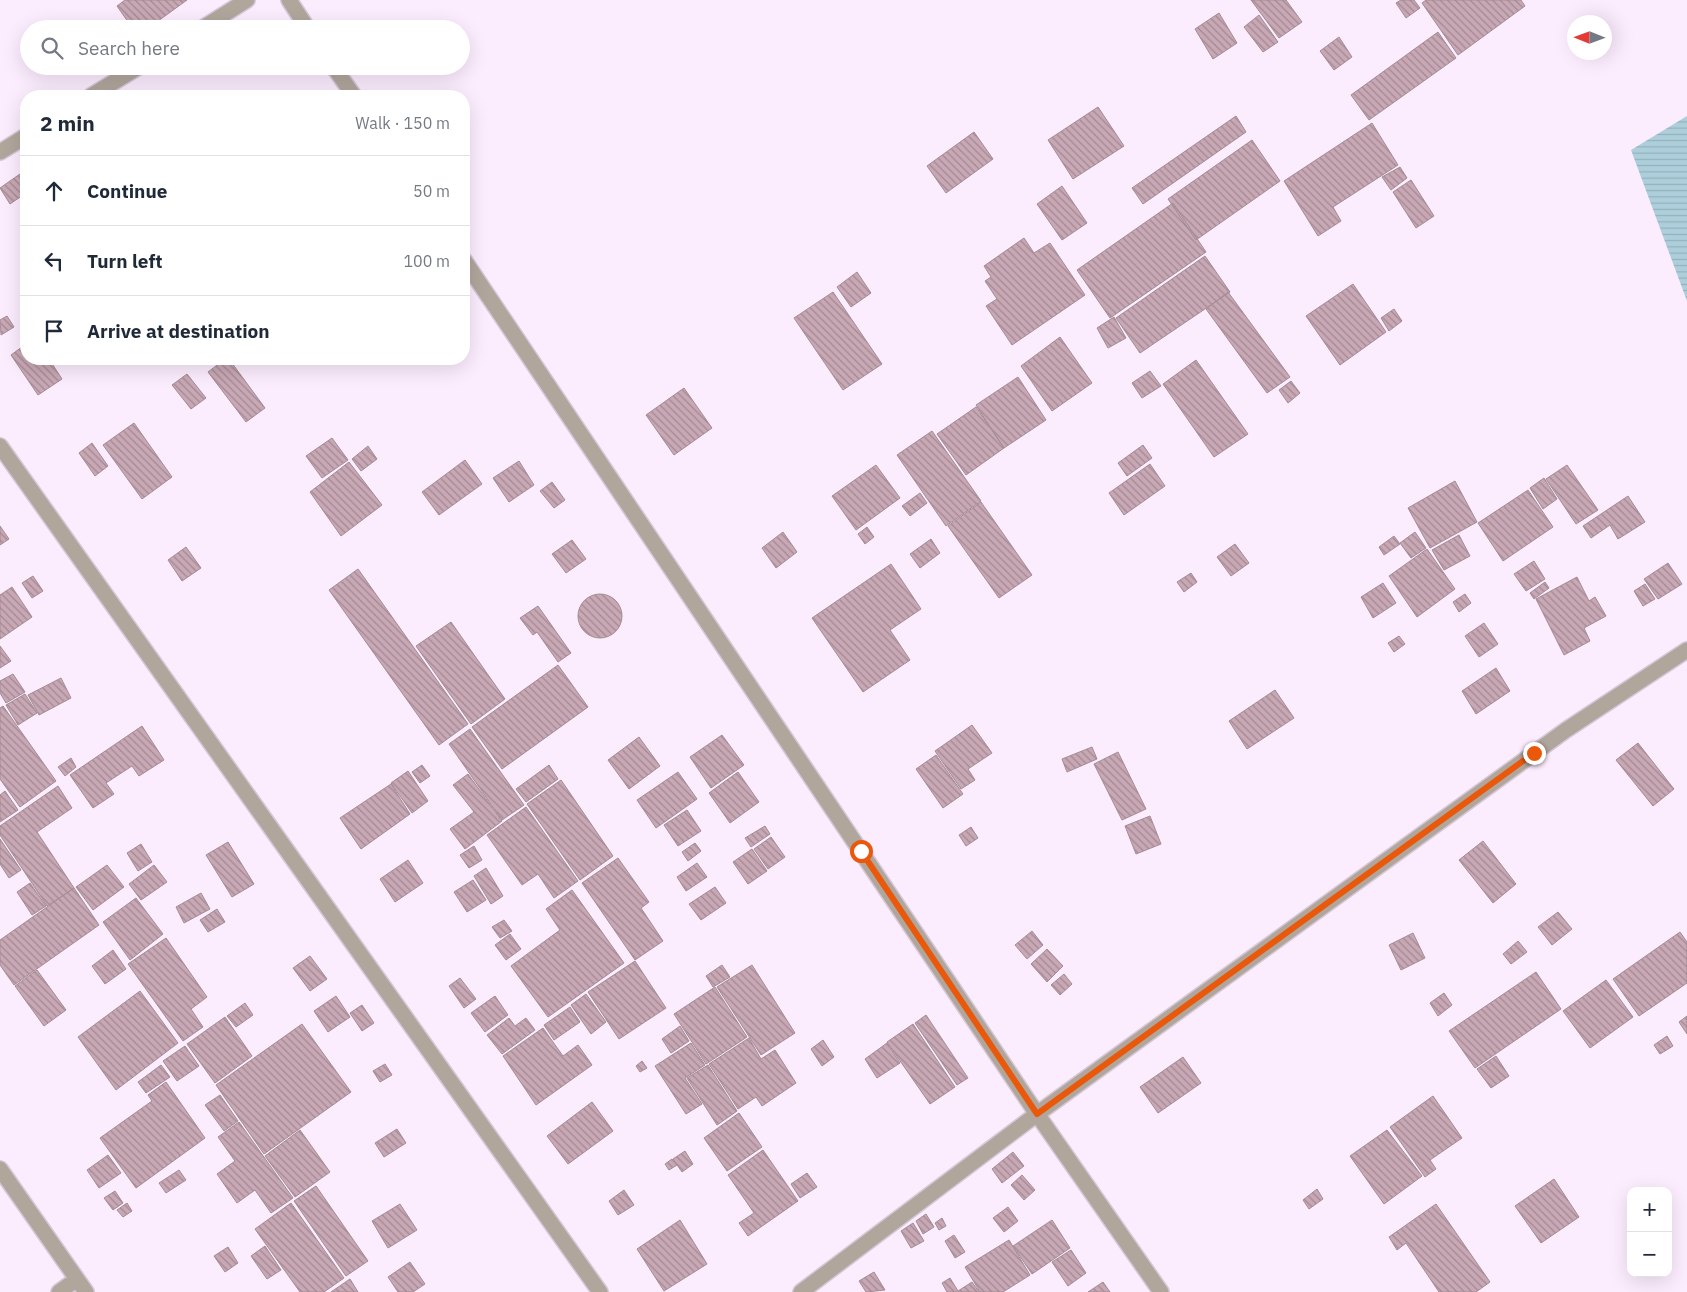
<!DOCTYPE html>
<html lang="en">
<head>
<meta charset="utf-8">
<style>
	:root { --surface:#fff; --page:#f2f2f3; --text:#1f2937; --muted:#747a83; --line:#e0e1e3 }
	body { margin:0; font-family:"IBM Plex Sans",sans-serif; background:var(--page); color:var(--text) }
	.controls { position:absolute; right:15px; bottom:15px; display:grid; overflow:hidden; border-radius:10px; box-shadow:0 5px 20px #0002 }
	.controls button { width:45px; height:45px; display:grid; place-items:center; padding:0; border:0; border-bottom:1px solid var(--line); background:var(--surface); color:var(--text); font:25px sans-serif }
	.compass { position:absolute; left:1567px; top:15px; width:45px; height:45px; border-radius:50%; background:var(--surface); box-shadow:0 5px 20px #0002; rotate:271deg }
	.stop { position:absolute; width:15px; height:15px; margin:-11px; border:4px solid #ea580c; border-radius:50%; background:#fff }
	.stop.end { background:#ea580c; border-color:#fff; box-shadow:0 1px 5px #0008 }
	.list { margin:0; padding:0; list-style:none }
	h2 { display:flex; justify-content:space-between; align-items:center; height:65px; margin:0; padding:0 20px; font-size:21px }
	h2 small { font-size:16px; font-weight:400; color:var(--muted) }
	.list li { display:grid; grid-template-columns:32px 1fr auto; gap:15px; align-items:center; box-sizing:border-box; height:70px; padding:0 20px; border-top:1px solid var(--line) }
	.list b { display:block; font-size:19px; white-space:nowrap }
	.list em { font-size:16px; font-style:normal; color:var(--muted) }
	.icon { flex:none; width:28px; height:28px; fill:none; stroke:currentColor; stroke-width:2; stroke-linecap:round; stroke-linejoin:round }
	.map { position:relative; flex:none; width:1687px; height:1292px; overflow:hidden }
	.search { position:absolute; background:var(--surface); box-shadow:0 5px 20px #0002; left:20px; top:20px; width:450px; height:55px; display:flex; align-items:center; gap:12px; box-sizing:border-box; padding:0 18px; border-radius:28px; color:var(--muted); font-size:19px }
	.panel { position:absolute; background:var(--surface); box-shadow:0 5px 20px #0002; left:20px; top:90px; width:450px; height:275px; border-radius:20px }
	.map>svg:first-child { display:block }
</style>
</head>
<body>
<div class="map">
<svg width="1687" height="1292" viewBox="0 0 1687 1292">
	<defs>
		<pattern id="water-rules" width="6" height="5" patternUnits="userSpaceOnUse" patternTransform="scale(1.25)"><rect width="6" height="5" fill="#adcfdb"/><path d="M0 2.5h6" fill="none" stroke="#95b1bc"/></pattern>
		<pattern id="building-back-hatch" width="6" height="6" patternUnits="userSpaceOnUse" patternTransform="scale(1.25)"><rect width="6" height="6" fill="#c8a8b4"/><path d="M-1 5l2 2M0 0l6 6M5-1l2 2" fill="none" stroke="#a28892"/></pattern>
	</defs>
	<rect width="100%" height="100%" fill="#fbecfe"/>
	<path fill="url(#water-rules)" d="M 1687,116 L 1687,301 L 1631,150 Z"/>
	<path fill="url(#building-back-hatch)" stroke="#a38c94" d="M 125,0 L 187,0 L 147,29 L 133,29 L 117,6 Z
		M 1251,0 L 1286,0 L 1302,22 L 1279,38 Z
		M 1401,0 L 1414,0 L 1420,8 L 1406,18 L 1396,3 Z
		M 1426,0 L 1521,0 L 1525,6 L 1458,55 L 1422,3 Z
		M 1219,13 L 1237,43 L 1213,59 L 1195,29 Z
		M 1259,15 L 1278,42 L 1263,52 L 1244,27 Z
		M 1438,32 L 1456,58 L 1369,120 L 1351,95 Z
		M 1339,37 L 1352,57 L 1334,70 L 1320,51 Z
		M 1098,107 L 1124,146 L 1073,179 L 1048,140 Z
		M 1236,116 L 1246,132 L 1143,204 L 1132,188 Z
		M 1372,123 L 1398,165 L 1333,207 L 1341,221 L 1318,236 L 1284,181 Z
		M 974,132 L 993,159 L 946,193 L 927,166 Z
		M 1252,140 L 1280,181 L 1196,240 L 1168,199 Z
		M 1400,167 L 1407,178 L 1391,190 L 1382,177 Z
		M 20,174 L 26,182 L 26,193 L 10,204 L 0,188 Z
		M 1411,180 L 1434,216 L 1416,228 L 1393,192 Z
		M 1062,186 L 1087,223 L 1062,240 L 1037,204 Z
		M 1173,203 L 1206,252 L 1110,318 L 1077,270 Z
		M 1024,238 L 1034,253 L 1050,243 L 1085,295 L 1012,345 L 986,306 L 997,299 L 985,281 L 991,277 L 984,266 Z
		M 1205,256 L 1230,292 L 1140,353 L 1116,318 Z
		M 857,272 L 871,293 L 851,307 L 837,287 Z
		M 1353,284 L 1386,332 L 1340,365 L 1306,316 Z
		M 833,292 L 882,364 L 843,390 L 794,318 Z
		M 1228,292 L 1290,377 L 1267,393 L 1206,309 Z
		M 1394,309 L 1402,321 L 1389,331 L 1381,318 Z
		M 7,316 L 14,327 L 1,335 L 0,320 Z
		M 1114,317 L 1126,338 L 1108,348 L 1097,328 Z
		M 1060,337 L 1092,383 L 1052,411 L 1021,366 Z
		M 26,344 L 26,359 L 49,359 L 62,379 L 38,395 L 11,355 Z
		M 225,359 L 229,359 L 265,408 L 246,422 L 208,372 Z
		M 1196,360 L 1248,434 L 1214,457 L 1163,384 Z
		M 1150,371 L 1161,386 L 1142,398 L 1132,383 Z
		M 187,374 L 206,398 L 191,409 L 172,385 Z
		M 1018,377 L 1046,420 L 1004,448 L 976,405 Z
		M 1291,381 L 1300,393 L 1288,403 L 1279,390 Z
		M 684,388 L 712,428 L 674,455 L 646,415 Z
		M 976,407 L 1004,448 L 966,475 L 937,434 Z
		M 134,423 L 172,477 L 142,499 L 103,445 Z
		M 932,431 L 981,501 L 946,526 L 897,455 Z
		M 332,438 L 348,460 L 322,478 L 306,456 Z
		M 92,443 L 108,466 L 95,476 L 79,453 Z
		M 1143,445 L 1152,458 L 1127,476 L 1118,463 Z
		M 368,446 L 377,459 L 361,471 L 352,459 Z
		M 465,460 L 482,484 L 439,515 L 422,492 Z
		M 519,461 L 534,485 L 509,502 L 493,478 Z
		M 349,462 L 382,505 L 341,536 L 310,492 Z
		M 1150,464 L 1165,486 L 1124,515 L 1109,493 Z
		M 876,465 L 900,498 L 856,530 L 832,496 Z
		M 1567,465 L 1598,510 L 1576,524 L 1546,479 Z
		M 1544,478 L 1557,499 L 1543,509 L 1530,488 Z
		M 1455,481 L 1477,522 L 1430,548 L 1408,508 Z
		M 552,482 L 565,500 L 554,508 L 540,491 Z
		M 1528,490 L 1553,527 L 1503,561 L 1478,523 Z
		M 920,493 L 927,503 L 910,516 L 902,506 Z
		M 1628,496 L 1645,522 L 1618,539 L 1610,525 L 1591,538 L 1583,526 Z
		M 981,502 L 1032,575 L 999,598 L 948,526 Z
		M 0,526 L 9,539 L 0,545 Z
		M 867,527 L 874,537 L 865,544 L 858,534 Z
		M 783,532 L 797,552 L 776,568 L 762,548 Z
		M 1415,532 L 1426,548 L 1411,558 L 1400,543 Z
		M 1459,535 L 1470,556 L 1444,570 L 1432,550 Z
		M 1394,536 L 1400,544 L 1384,555 L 1379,547 Z
		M 931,539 L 940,553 L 920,568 L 910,554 Z
		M 572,540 L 586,559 L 566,573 L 552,554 Z
		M 1235,544 L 1249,563 L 1231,576 L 1217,557 Z
		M 186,547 L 201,568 L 182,581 L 168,560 Z
		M 1427,549 L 1455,589 L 1417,617 L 1389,576 Z
		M 1534,561 L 1545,579 L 1526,591 L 1514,574 Z
		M 1668,563 L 1682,584 L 1658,599 L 1644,579 Z
		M 891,564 L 921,609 L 890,630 L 910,660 L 863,692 L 812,618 Z
		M 358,569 L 468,724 L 439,745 L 329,590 Z
		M 1191,573 L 1197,582 L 1184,592 L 1177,582 Z
		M 33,576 L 43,591 L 32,598 L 22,583 Z
		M 1577,577 L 1589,601 L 1595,597 L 1606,616 L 1584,628 L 1590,641 L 1564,655 L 1536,599 Z
		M 1545,582 L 1549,588 L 1534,599 L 1530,593 Z
		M 1383,583 L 1396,603 L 1373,618 L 1361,597 Z
		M 1645,584 L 1655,599 L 1643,606 L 1634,591 Z
		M 12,587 L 32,617 L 0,639 L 0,595 Z
		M578 616a22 22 0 1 1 44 0a22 22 0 1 1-44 0Z
		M 1465,594 L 1471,603 L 1459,612 L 1453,602 Z
		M 538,606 L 571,653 L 558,662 L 537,632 L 533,635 L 520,618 Z
		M 451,622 L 505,699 L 471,724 L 416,646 Z
		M 1484,623 L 1498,644 L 1479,657 L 1465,636 Z
		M 1399,636 L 1405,644 L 1394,652 L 1388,643 Z
		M 0,646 L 11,661 L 0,668 Z
		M 558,665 L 588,707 L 502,769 L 472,727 Z
		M 1496,668 L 1510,691 L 1476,714 L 1462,691 Z
		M 13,674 L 25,692 L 6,703 L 0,693 L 0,681 Z
		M 61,678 L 71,698 L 39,715 L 28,695 Z
		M 1275,690 L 1294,718 L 1247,749 L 1229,721 Z
		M 25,694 L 37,713 L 18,725 L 6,705 Z
		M 3,706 L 56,781 L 20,807 L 0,779 L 0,708 Z
		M 972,725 L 992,753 L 968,769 L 975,780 L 961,789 L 935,751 Z
		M 142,726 L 164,760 L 139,776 L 132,766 L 106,783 L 114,794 L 93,808 L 70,775 Z
		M 470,729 L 524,805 L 502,820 L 449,744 Z
		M 722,735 L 744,765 L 711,788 L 690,757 Z
		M 639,737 L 660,766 L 629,789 L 608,760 Z
		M 1638,743 L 1674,789 L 1653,806 L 1616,760 Z
		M 1092,747 L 1097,759 L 1067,772 L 1062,759 Z
		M 1118,752 L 1146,809 L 1122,820 L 1094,764 Z
		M 936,755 L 963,794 L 943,808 L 916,769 Z
		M 71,758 L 76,767 L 65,776 L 58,767 Z
		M 422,765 L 430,776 L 420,783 L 412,772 Z
		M 549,765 L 558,779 L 526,802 L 516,789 Z
		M 408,771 L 428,801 L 412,813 L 391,783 Z
		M 678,772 L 697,799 L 656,828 L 637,800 Z
		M 738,772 L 759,802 L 730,823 L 709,793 Z
		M 468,774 L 502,821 L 465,849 L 450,829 L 474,812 L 453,785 Z
		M 561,780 L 613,856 L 580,880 L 527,804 Z
		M 391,784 L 410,814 L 361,849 L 340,818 Z
		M 58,786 L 72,808 L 37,832 L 74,888 L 47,906 L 0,835 L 0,826 Z
		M 5,791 L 18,810 L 0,822 L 0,795 Z
		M 526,807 L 578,881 L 554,898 L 538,874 L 522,885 L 487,835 Z
		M 687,810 L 701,831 L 678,846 L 664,825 Z
		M 1150,816 L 1161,844 L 1136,854 L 1125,826 Z
		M 765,826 L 770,834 L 751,847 L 745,838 Z
		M 971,827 L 978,838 L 966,846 L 959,835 Z
		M 771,837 L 785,857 L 768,869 L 754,849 Z
		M 0,839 L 21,870 L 9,878 L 0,864 Z
		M 1483,841 L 1516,884 L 1493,903 L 1459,860 Z
		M 228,842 L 254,884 L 232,897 L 206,855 Z
		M 695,843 L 701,851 L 688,861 L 682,852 Z
		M 141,844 L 152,862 L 138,871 L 127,853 Z
		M 474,846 L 482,860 L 469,868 L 460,855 Z
		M 752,849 L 767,871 L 748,884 L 733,862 Z
		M 618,858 L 649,902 L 641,908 L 663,941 L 635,960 L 582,883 Z
		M 408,860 L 423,883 L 395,902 L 380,879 Z
		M 697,863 L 707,877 L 686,891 L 677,877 Z
		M 107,865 L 124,887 L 93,910 L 76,887 Z
		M 154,865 L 167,882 L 141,900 L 129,884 Z
		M 486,868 L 503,896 L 491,904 L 474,876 Z
		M 473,880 L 486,900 L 467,912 L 454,892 Z
		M 30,883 L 46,906 L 32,915 L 17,892 Z
		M 715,887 L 726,903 L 701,920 L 689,904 Z
		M 74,888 L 99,925 L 14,985 L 0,965 L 0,940 Z
		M 572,890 L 624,963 L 548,1017 L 511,966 L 560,930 L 546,909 Z
		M 201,893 L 210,909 L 184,923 L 176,907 Z
		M 136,898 L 163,934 L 130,960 L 103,922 Z
		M 217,909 L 225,922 L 208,932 L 200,920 Z
		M 1558,912 L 1572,929 L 1552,945 L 1538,927 Z
		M 504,920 L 512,931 L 500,938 L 492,927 Z
		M 1032,931 L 1043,945 L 1027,959 L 1015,945 Z
		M 1680,932 L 1687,942 L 1687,983 L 1639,1016 L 1613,979 Z
		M 1413,933 L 1425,958 L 1401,970 L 1389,945 Z
		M 510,934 L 521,949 L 506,960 L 495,945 Z
		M 166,938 L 207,997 L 191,1009 L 203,1027 L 183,1041 L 128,964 Z
		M 1518,941 L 1527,952 L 1511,964 L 1503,954 Z
		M 1047,949 L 1063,966 L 1047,982 L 1031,964 Z
		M 113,950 L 126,969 L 105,984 L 92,966 Z
		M 310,956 L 327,979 L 310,991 L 293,968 Z
		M 635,961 L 666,1008 L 619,1039 L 588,992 Z
		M 722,965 L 730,977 L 713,987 L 706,976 Z
		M 752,965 L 795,1033 L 761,1055 L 717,987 Z
		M 37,970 L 66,1010 L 44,1026 L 15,986 Z
		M 1536,972 L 1561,1009 L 1475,1068 L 1449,1031 Z
		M 1064,974 L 1072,984 L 1060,995 L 1051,985 Z
		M 460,978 L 476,999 L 464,1008 L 449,986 Z
		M 1606,980 L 1633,1017 L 1590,1048 L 1563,1011 Z
		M 715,987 L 747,1037 L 706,1064 L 674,1014 Z
		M 140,991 L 178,1043 L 116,1090 L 78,1037 Z
		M 1444,993 L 1452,1005 L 1438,1016 L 1430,1003 Z
		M 586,994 L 606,1022 L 591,1034 L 571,1005 Z
		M 336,996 L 350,1017 L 328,1032 L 314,1011 Z
		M 495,996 L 508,1015 L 485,1032 L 471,1013 Z
		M 245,1003 L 253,1015 L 236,1027 L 227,1016 Z
		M 362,1005 L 374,1023 L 362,1031 L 350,1013 Z
		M 570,1007 L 580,1022 L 554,1040 L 544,1025 Z
		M 926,1015 L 968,1078 L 957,1085 L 915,1023 Z
		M 1687,1016 L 1687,1034 L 1679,1022 Z
		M 225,1017 L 252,1056 L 215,1083 L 187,1044 Z
		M 509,1018 L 515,1026 L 526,1018 L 535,1030 L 502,1054 L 487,1035 Z
		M 302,1024 L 351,1092 L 264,1154 L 216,1085 Z
		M 913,1024 L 955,1087 L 930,1104 L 887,1042 Z
		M 680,1026 L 689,1041 L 671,1053 L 662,1039 Z
		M 543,1028 L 563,1056 L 578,1045 L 592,1065 L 536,1105 L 503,1056 Z
		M 1667,1036 L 1673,1046 L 1660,1054 L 1654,1045 Z
		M 749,1038 L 761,1059 L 775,1050 L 796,1083 L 762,1106 L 756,1097 L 738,1109 L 709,1064 Z
		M 823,1040 L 834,1057 L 822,1066 L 811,1049 Z
		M 691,1043 L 705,1065 L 685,1078 L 702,1104 L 686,1114 L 655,1066 Z
		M 887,1043 L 900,1063 L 877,1078 L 865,1059 Z
		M 185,1046 L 199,1066 L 177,1081 L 163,1061 Z
		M 1496,1056 L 1509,1076 L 1491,1088 L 1477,1069 Z
		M 1183,1057 L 1201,1083 L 1158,1113 L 1140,1087 Z
		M 642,1061 L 647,1068 L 640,1072 L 636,1066 Z
		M 385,1064 L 392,1075 L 380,1082 L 373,1071 Z
		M 161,1065 L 170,1077 L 146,1093 L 138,1082 Z
		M 708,1065 L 737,1111 L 717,1125 L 687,1078 Z
		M 166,1082 L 205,1138 L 136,1188 L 100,1138 L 152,1101 L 148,1095 Z
		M 220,1095 L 238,1121 L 224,1131 L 205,1105 Z
		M 1433,1096 L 1462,1138 L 1430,1160 L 1436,1169 L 1425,1177 L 1390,1127 Z
		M 592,1102 L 613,1131 L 568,1164 L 547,1136 Z
		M 739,1113 L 762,1147 L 727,1171 L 704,1138 Z
		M 239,1122 L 293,1198 L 271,1213 L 255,1190 L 237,1203 L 217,1174 L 235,1161 L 218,1137 Z
		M 397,1129 L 406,1143 L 384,1157 L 375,1143 Z
		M 300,1130 L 330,1172 L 295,1197 L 265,1156 Z
		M 1387,1130 L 1422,1176 L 1384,1204 L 1350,1156 Z
		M 763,1150 L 798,1201 L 748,1236 L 739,1223 L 754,1213 L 728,1175 Z
		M 685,1151 L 693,1164 L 682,1172 L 673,1159 Z
		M 1013,1152 L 1024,1166 L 1002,1183 L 992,1169 Z
		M 108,1155 L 121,1173 L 99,1188 L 87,1170 Z
		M 672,1159 L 677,1165 L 669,1170 L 665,1164 Z
		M 179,1170 L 186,1180 L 166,1193 L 159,1183 Z
		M 807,1173 L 817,1187 L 800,1198 L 791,1184 Z
		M 1022,1175 L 1035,1190 L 1024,1200 L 1011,1185 Z
		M 1554,1179 L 1579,1217 L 1541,1243 L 1515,1206 Z
		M 316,1186 L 368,1261 L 346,1276 L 294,1201 Z
		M 1317,1189 L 1323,1199 L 1309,1209 L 1303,1200 Z
		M 624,1190 L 634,1205 L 618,1215 L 609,1201 Z
		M 115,1191 L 123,1203 L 113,1210 L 104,1198 Z
		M 127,1203 L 132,1211 L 123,1217 L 117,1210 Z
		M 291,1203 L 344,1278 L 324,1292 L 300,1292 L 255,1229 Z
		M 400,1204 L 417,1230 L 388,1248 L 372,1221 Z
		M 1436,1204 L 1490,1282 L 1476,1292 L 1439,1292 L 1406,1243 L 1397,1250 L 1389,1237 Z
		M 1008,1207 L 1018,1221 L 1004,1232 L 993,1218 Z
		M 926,1214 L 934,1227 L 923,1234 L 916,1221 Z
		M 942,1218 L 946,1226 L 939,1230 L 935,1223 Z
		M 680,1220 L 707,1264 L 664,1291 L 637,1249 Z
		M 1052,1220 L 1070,1248 L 1032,1274 L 1013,1246 Z
		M 913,1223 L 924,1241 L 911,1248 L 901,1231 Z
		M 954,1235 L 965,1252 L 955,1258 L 945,1241 Z
		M 1009,1240 L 1030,1275 L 1003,1292 L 980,1292 L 965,1267 Z
		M 265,1246 L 281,1270 L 267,1279 L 251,1256 Z
		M 228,1247 L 238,1263 L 225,1272 L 214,1256 Z
		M 1071,1250 L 1086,1273 L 1068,1286 L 1052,1262 Z
		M 410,1262 L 425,1284 L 413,1292 L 398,1292 L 388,1277 Z
		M 874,1272 L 885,1290 L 866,1292 L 859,1281 Z
		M 950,1278 L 958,1291 L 972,1282 L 979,1292 L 947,1292 L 942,1283 Z
		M 350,1279 L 358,1292 L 331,1292 Z
		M 1103,1282 L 1110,1292 L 1088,1292 Z"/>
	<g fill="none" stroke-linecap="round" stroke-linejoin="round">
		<defs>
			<path id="minor" d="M 289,0 L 308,29
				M 201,29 L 247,0
				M 333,66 L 354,96
				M 91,96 L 140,66
				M 0,152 L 26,136
				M 464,260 L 1037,1114 L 1161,1292
				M 0,446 L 600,1292
				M 0,1169 L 86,1292
				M 59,1292 L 77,1279
				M 801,1292 L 1037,1114 L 1566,730 L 1687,650"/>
		</defs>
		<use href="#minor" stroke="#d4c7d7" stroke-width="18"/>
		<use href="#minor" stroke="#b0a69c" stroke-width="15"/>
	</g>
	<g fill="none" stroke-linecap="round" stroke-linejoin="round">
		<path stroke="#ea580c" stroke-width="6" d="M 861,851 L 1037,1114 L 1534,753"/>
	</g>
</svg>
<div class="controls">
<button>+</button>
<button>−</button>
</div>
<svg class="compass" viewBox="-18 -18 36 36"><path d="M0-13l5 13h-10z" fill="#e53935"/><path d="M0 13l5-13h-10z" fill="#747a83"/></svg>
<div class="stop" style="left:861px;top:851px"></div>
<div class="stop end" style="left:1534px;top:753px"></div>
<div class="search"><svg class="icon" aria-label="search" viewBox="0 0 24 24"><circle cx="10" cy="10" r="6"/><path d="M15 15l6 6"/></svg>Search here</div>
<section class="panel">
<h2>2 min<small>Walk · 150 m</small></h2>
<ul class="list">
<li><svg class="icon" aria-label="ahead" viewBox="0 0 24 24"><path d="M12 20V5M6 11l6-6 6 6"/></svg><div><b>Continue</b></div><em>50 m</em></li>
<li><svg class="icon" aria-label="left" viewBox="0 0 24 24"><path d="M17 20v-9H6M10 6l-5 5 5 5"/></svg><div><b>Turn left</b></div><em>100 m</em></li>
<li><svg class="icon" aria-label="arrive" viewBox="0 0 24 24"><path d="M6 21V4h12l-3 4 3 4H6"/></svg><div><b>Arrive at destination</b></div></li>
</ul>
</section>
</div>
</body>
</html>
